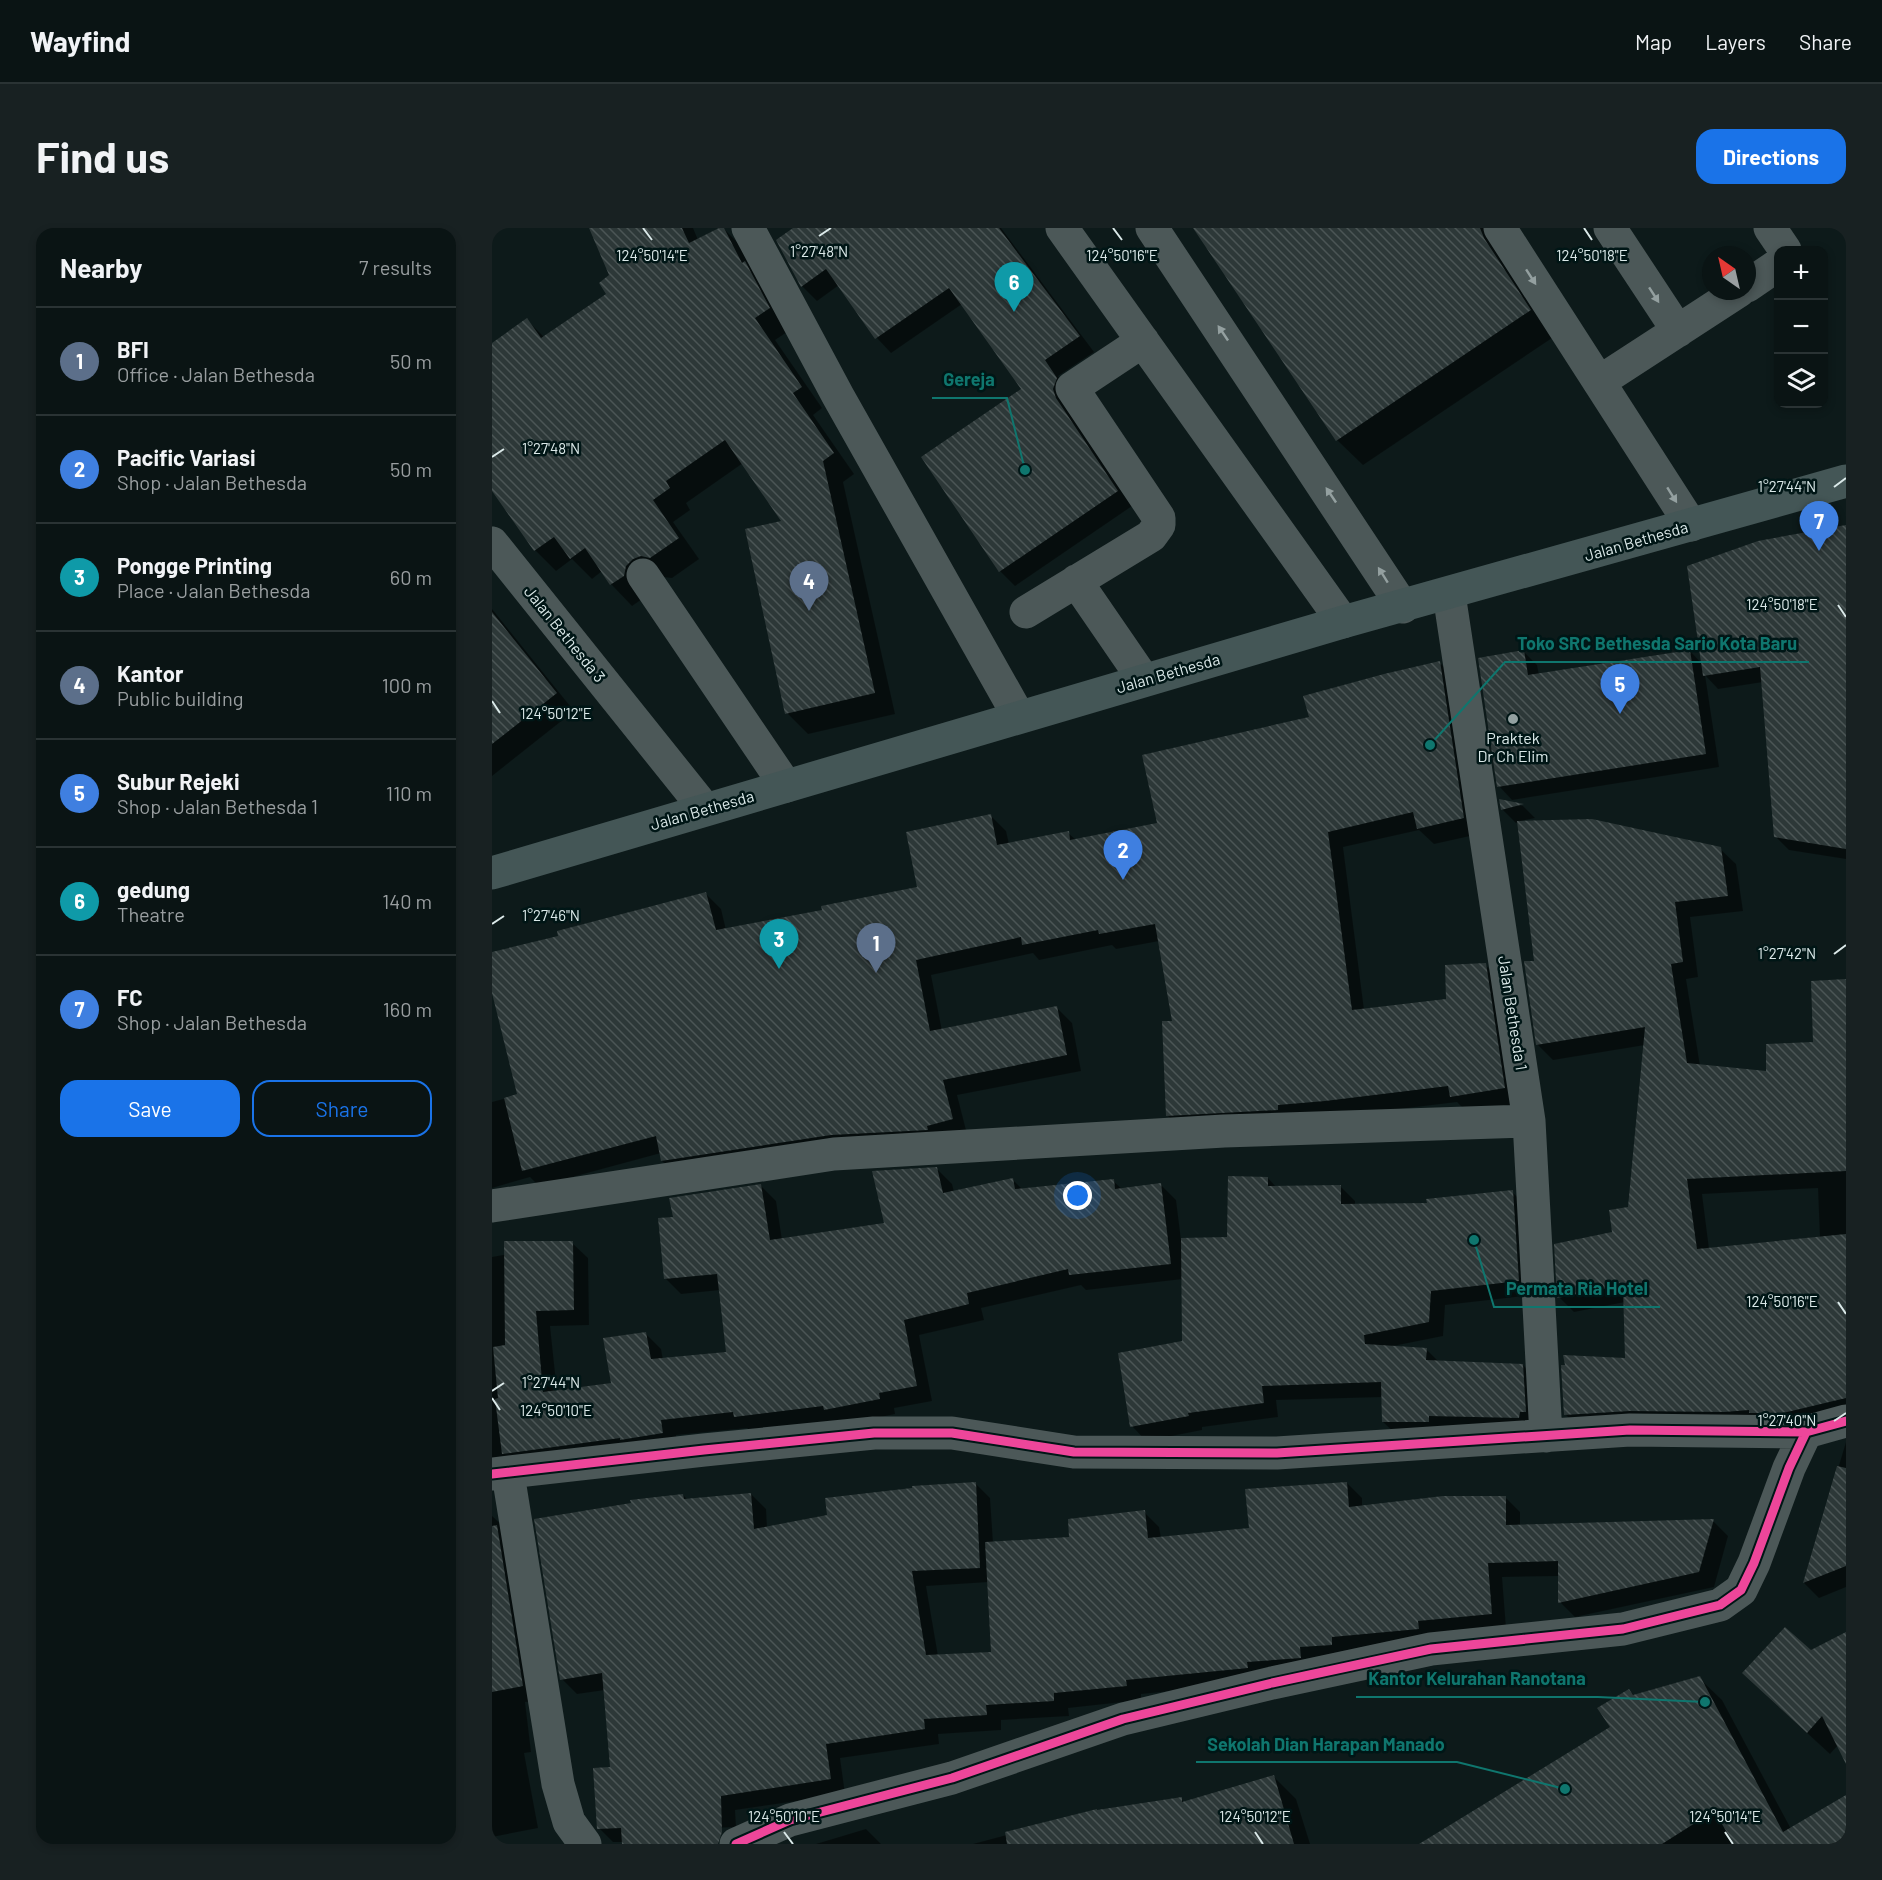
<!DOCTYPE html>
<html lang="en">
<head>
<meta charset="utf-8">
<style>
	:root { --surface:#0a1414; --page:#182122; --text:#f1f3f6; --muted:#999ea0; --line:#2a3334; --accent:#1a73e8 }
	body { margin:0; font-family:Barlow,sans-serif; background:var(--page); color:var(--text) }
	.controls { position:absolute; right:18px; top:18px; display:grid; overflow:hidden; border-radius:12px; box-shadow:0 3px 9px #0003 }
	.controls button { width:54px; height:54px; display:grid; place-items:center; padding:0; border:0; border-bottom:2px solid var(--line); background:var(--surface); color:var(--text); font:30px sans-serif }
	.compass { position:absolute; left:1210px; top:18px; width:54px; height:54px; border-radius:50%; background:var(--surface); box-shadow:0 3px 9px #0003; rotate:326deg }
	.you { position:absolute; left:586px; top:968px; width:21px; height:21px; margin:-15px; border:4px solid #fff; border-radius:50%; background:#1a73e8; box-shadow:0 0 0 9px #1a73e833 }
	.badge { display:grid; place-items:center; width:39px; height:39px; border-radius:50%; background:var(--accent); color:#fff; font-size:20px; font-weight:700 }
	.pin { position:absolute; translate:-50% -50px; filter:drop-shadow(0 2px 3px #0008) }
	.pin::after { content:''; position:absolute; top:32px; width:21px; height:18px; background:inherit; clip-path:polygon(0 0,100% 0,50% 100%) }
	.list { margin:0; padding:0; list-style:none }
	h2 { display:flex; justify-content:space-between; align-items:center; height:78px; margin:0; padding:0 24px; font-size:26px }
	h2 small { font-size:20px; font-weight:400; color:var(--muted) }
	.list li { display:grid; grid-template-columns:39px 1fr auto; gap:18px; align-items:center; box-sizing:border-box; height:108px; padding:0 24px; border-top:2px solid var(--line) }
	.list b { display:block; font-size:22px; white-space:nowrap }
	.list p { margin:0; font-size:20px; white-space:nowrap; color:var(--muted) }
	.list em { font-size:20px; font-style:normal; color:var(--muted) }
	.actions { display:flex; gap:12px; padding:18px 24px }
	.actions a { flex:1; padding:14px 0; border:2px solid var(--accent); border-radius:18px; text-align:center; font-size:21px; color:var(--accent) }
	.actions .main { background:var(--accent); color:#fff }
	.icon { flex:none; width:33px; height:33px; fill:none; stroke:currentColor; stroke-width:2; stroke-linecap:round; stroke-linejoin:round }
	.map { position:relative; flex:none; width:1354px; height:1616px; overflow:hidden; border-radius:18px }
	header { display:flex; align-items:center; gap:36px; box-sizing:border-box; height:84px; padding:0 30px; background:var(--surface); border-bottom:2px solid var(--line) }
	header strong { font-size:28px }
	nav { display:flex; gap:33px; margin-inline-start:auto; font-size:21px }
	.intro { display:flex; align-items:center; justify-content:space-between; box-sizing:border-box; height:144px; padding:0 36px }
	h1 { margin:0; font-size:42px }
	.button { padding:15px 27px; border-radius:18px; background:var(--accent); color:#fff; font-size:21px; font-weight:700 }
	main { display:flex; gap:36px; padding:0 36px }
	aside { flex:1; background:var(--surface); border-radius:18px; box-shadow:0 3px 9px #0003 }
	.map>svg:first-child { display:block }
</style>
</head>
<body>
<header>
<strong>Wayfind</strong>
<nav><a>Map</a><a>Layers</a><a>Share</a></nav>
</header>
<div class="intro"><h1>Find us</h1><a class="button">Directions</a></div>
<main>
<aside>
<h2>Nearby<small>7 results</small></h2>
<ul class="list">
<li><span class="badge" style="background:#5c6f8a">1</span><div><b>BFI</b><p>Office · Jalan Bethesda</p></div><em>50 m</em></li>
<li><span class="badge" style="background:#3f7fe0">2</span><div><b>Pacific Variasi</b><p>Shop · Jalan Bethesda</p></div><em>50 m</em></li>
<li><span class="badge" style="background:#0f9aa8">3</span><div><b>Pongge Printing</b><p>Place · Jalan Bethesda</p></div><em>60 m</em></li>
<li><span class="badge" style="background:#5c6f8a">4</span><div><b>Kantor</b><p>Public building</p></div><em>100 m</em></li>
<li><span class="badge" style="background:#3f7fe0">5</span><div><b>Subur Rejeki</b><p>Shop · Jalan Bethesda 1</p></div><em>110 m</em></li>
<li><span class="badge" style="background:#0f9aa8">6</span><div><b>gedung</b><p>Theatre</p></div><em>140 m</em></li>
<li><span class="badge" style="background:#3f7fe0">7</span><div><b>FC</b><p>Shop · Jalan Bethesda</p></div><em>160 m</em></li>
</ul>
<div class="actions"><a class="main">Save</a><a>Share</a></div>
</aside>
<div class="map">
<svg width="1354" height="1616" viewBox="0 0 1354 1616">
	<defs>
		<pattern id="building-back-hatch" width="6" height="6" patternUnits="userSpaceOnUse" patternTransform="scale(1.5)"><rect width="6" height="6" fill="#2d3838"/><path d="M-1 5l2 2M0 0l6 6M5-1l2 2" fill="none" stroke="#4b5555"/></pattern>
	</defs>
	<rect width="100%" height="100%" fill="#0d1a1a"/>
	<path fill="#0007" fill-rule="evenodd" d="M 98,0 L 201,0 L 206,12 L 231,0 L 252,21 L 298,102 L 283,112 L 330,180 L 321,187 L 362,246 L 351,254 L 403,486 L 316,506 L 295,485 L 291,294 L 251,235 L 194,275 L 198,282 L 181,294 L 207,331 L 180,350 L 171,349 L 153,369 L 140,378 L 119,356 L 110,343 L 100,351 L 80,331 L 64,343 L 43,322 L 0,260 L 0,117 L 35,92 L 52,109 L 116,66 L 119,48 Z
		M 303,0 L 509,0 L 602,124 L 566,148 L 579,166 L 640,278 L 523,358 L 508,343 L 531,161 L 470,76 L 399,125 L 385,110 L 347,57 L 325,73 L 310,58 Z
		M 703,0 L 995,0 L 1063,108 L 871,237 L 845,212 Z
		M 1354,299 L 1354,631 L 1297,622 L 1283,608 L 1271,454 L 1226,461 L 1213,447 L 1227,539 L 1020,572 L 1007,558 L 1032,424 L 1045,437 L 1047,447 L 1198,423 L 1211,437 L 1267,314 Z
		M 0,381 L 82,483 L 0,548 Z
		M 948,435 L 963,450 L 987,606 L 942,616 L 927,602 L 851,619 L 872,782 L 956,772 L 993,737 L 1009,752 L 1028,876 L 975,884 L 965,874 L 849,888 L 691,903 L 675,887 L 682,794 L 667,713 L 624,721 L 620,717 L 547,732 L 541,725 L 439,747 L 450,803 L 565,780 L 580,795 L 589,843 L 465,867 L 475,906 L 186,948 L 170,933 L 169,925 L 47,958 L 38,949 L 0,960 L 0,874 L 27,867 L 0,759 L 0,726 L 68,709 L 213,665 L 229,681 L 234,702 L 331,683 L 427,660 L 498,587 L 514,603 L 517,616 L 576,605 L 584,612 L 667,596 L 819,490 Z
		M 1009,573 L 1031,578 L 1043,590 L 1029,593 L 1228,621 L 1244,636 L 1251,683 L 1198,689 L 1206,749 L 1194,751 L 1208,838 L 1276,844 L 1323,815 L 1320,754 L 1354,752 L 1354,1188 L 1089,1202 L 1073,1186 L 1135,1132 L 1133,1074 L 1082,1084 L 1067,1069 L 1122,1006 L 1138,981 L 1153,817 L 1061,832 L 1046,817 L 1033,735 L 1044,734 L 1026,594 L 1024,595 L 1010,581 ZM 1326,960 L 1328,1010 L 1217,1021 L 1210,966 Z
		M 444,940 L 460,956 L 462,964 L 520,951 L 531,962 L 621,953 L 630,961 L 668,956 L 684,972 L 689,1012 L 737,1011 L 776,950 L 785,960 L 849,959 L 863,973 L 863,977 L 936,976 L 1020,964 L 1035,978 L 1041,1067 L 953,1077 L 951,1108 L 901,1118 L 934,1121 L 947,1134 L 1031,1137 L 1045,1152 L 1048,1198 L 906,1208 L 891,1194 L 891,1169 L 784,1172 L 786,1189 L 710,1199 L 710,1202 L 654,1213 L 640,1198 L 692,1114 L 691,1051 L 594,1062 L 589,1057 L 489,1080 L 492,1092 L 427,1107 L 440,1173 L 402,1180 L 403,1186 L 349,1197 L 259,1204 L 255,1200 L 184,1207 L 186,1220 L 0,1235 L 0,1029 L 80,1015 L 96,1030 L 97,1097 L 58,1098 L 65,1164 L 120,1156 L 153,1105 L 169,1121 L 171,1132 L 236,1125 L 228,1062 L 189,1066 L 173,1050 L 182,990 L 269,958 L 284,973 L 290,1012 L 394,997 Z
		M 1354,1214 L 1354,1359 L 1327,1370 L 1312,1355 Z
		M 483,1255 L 498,1270 L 501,1315 L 579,1311 L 652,1284 L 667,1299 L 669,1310 L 758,1301 L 855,1255 L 870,1270 L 870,1279 L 1013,1269 L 1028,1284 L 1028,1298 L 1221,1293 L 1236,1308 L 1222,1359 L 1083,1389 L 1068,1374 L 1067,1348 L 1010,1349 L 1014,1400 L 770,1454 L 649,1466 L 649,1472 L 576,1480 L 577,1488 L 509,1492 L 509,1502 L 446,1506 L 447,1516 L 348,1530 L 353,1566 L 243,1582 L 244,1599 L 219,1600 L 219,1616 L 131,1616 L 131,1614 L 121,1614 L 106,1599 L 120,1541 L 113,1462 L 85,1466 L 70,1451 L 191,1267 L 196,1272 L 259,1266 L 274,1281 L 275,1300 ZM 497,1354 L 501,1425 L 446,1428 L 434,1358 Z
		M 0,1288 L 15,1302 L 45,1472 L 33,1474 L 39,1524 L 32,1525 L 46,1600 L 0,1609 L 2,1616 L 0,1616 Z
		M 1354,1406 L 1354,1532 L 1346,1517 L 1338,1526 L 1275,1468 L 1319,1424 Z
		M 1207,1450 L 1230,1472 L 1299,1601 L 1354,1569 L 1354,1616 L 929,1616 L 1120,1500 L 1137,1462 L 1143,1468 Z
		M 782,1549 L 804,1571 L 818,1616 L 481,1616 L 604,1583 L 689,1571 L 693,1575 Z
		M 374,1601 L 389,1616 L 324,1616 Z"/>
	<path fill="url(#building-back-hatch)" d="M 97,0 L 190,0 L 197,15 L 227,0 L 232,0 L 250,35 L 253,33 L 278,80 L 263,90 L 310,159 L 301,165 L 342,225 L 331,233 L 383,465 L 293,486 L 253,301 L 289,293 L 233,212 L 174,253 L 178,260 L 161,272 L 187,310 L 158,330 L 149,328 L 141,331 L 134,338 L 132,348 L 118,357 L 93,320 L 78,331 L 62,309 L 42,323 L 0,263 L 0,115 L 35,90 L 49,110 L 114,66 L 107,55 L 117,47 Z
		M 301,0 L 507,0 L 588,108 L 553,132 L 565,150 L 561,161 L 564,170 L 626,263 L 507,344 L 429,229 L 529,161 L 457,60 L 383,111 L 334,41 L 309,59 L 284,12 Z
		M 701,0 L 988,0 L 992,10 L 1039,82 L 844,213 Z
		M 1354,297 L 1354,621 L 1282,609 L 1268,439 L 1211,448 L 1195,338 L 1266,313 Z
		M 0,384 L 65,465 L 0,516 Z
		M 1032,422 L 1036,447 L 1198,422 L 1214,526 L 1005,559 L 986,430 Z
		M 948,433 L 972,590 L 925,601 L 921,584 L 836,604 L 860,782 L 954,771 L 953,737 L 994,735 L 1013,860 L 958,869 L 956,858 L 833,873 L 786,877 L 786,882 L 674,888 L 670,793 L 680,793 L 663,696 L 607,706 L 606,702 L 530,717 L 529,709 L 424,732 L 438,803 L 565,778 L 575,827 L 451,852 L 461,891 L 435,898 L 436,902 L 339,907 L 169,933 L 164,908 L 30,943 L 12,870 L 25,866 L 0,765 L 0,724 L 66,708 L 65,703 L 214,664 L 224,702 L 330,682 L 329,678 L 425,659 L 414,604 L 499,586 L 505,617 L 577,603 L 578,612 L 665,595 L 650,527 L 817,489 L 811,468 L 892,446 Z
		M 1007,571 L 1032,576 L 1009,582 Z
		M 1100,591 L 1229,619 L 1236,668 L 1183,674 L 1191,734 L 1179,736 L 1195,835 L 1274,843 L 1274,816 L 1321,814 L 1319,753 L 1354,751 L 1354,943 L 1195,951 L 1205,1021 L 1354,1006 L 1354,1170 L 1291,1185 L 1257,1185 L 1257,1182 L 1232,1184 L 1138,1183 L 1072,1187 L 1069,1137 L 1073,1137 L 1071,1127 L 1133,1130 L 1131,1059 L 1128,1060 L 1127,1058 L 1065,1070 L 1062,1016 L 1120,1004 L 1117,982 L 1136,979 L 1153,799 L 1044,817 L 1032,733 L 1042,733 L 1025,593 Z
		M 445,939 L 451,965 L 521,950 L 523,961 L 622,951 L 623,961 L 669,955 L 679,1036 L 577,1047 L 576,1041 L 475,1065 L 477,1076 L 412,1092 L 425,1158 L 387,1165 L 388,1171 L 332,1182 L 331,1178 L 242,1189 L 241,1184 L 169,1192 L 171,1205 L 128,1212 L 128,1210 L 10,1226 L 3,1171 L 6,1170 L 1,1119 L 13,1117 L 12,1013 L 81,1013 L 82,1082 L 44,1083 L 51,1164 L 119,1155 L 111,1110 L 154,1104 L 159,1131 L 234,1124 L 225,1046 L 172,1051 L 166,990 L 181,989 L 177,970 L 269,956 L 278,1012 L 392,995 L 380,943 Z
		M 736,948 L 776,949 L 776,958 L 849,957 L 849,976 L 935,975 L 934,971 L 1021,962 L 1027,1053 L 939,1063 L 937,1094 L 872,1107 L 873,1116 L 935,1120 L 934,1132 L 1031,1136 L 1034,1184 L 1028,1184 L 1027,1190 L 937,1188 L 937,1194 L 890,1194 L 889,1154 L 770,1158 L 772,1175 L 696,1185 L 697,1188 L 638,1199 L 626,1125 L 690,1113 L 689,1010 L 735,1009 Z
		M 1345,1238 L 1354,1240 L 1354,1338 L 1311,1355 Z
		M 484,1254 L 488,1340 L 420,1343 L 434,1427 L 499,1424 L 493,1314 L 577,1309 L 576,1291 L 653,1282 L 656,1310 L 757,1300 L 753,1261 L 855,1254 L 857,1279 L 951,1268 L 1014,1268 L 1014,1297 L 1222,1291 L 1207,1344 L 1066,1375 L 1066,1333 L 996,1335 L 1000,1386 L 926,1393 L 927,1401 L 840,1409 L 840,1417 L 808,1419 L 809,1430 L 755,1434 L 756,1440 L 634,1452 L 635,1458 L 562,1465 L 562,1473 L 494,1477 L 495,1487 L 432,1491 L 433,1501 L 334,1516 L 339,1551 L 229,1568 L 230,1604 L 226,1616 L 130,1616 L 129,1600 L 105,1601 L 101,1540 L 118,1539 L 110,1445 L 68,1452 L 42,1291 L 139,1275 L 138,1272 L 191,1266 L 192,1271 L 259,1265 L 262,1301 L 335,1287 L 333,1270 L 420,1260 L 420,1258 Z
		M 5,1297 L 31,1458 L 0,1464 L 0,1298 Z
		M 1293,1399 L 1319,1422 L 1354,1404 L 1354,1536 L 1330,1488 L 1315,1505 L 1250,1445 Z
		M 1208,1448 L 1291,1604 L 1354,1567 L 1354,1616 L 1242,1616 L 1222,1583 L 1170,1616 L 927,1616 L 1118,1499 L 1105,1480 L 1137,1461 L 1141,1467 Z
		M 782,1547 L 802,1616 L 515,1616 L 513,1604 L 605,1581 L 605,1582 L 690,1569 L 690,1574 Z"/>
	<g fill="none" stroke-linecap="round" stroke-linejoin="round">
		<path stroke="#4c5858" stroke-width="33" d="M 256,0 L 346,168 L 527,489
			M 570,0 L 851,394
			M 660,0 L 911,379
			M 1008,0 L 1199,297
			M 1118,0 L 1186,103
			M 1278,0 L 1293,22
			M 1255,58 L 1286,37
			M 1107,154 L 1247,63
			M 0,315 L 213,581
			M 151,347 L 294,558
			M 584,353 L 652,452
			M 957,366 L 1037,893 L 1054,1208
			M 534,384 L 659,308 L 667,297 L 667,290 L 580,160 L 651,113
			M 0,978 L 342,926 L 732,903 L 1037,893
			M 0,1246 L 212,1222 L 382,1205 L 460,1205 L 582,1224 L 785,1225 L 1138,1202 L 1314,1204 L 1354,1193
			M 16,1246 L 66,1556 L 77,1594 L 93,1616
			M 244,1616 L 298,1592 L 460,1550 L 631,1491 L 780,1455 L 939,1421 L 1131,1401 L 1228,1377 L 1249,1362 L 1262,1335 L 1297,1240 L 1314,1204"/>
		<path stroke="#445656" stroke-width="33" d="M 0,645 L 851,394 L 1354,253"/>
		<defs>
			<path id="cycleway" d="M 0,1246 L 212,1222 L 382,1205 L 460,1205 L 582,1224 L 785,1225 L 1138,1202 L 1314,1204 L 1354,1193
				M 244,1616 L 298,1592 L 460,1550 L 631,1491 L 780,1455 L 939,1421 L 1131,1401 L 1228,1377 L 1249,1362 L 1262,1335 L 1297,1240 L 1314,1204"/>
		</defs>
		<use href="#cycleway" stroke="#001616" stroke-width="13"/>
		<use href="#cycleway" stroke="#ed469a" stroke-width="9"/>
	</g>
	<defs><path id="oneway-solid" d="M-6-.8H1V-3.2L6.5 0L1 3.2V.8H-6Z" transform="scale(1.5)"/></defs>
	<g fill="#94a0a0">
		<use href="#oneway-solid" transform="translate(1039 49) rotate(57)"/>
		<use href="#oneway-solid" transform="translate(1162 67) rotate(57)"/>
		<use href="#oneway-solid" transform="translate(731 105) rotate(-124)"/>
		<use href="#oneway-solid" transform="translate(839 267) rotate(-124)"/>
		<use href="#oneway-solid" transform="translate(1180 267) rotate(58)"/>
		<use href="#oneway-solid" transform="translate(891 347) rotate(-122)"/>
	</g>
	<path fill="none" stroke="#dbe9e9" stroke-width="2" d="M 151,0 L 160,12M 621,0 L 630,12M 1092,0 L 1100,12M 327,8 L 339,0M 0,229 L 12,221M 1342,259 L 1354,250M 1346,377 L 1354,389M 0,473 L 8,485M 0,696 L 12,688M 1342,726 L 1354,717M 1346,1074 L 1354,1086M 0,1163 L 12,1155M 0,1170 L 8,1182M 1342,1193 L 1354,1185M 292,1604 L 301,1616M 763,1604 L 771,1616M 1233,1604 L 1241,1616"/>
	<circle fill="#93a1a1" stroke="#001616" stroke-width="2" cx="1021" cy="491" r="6"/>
	<g text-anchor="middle" stroke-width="5" stroke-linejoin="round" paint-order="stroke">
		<g font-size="16" fill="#dbe9e9" stroke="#001616">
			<text transform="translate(1144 313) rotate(-16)" y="6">Jalan Bethesda</text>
			<text transform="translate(73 406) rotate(51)" y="6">Jalan Bethesda 3</text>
			<text transform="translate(676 445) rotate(-16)" y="6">Jalan Bethesda</text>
			<text transform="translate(210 582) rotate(-16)" y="6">Jalan Bethesda</text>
			<text transform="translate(1021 785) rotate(81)" y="6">Jalan Bethesda 1</text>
		</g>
		<g font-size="16" fill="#dbe9e9" stroke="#001616">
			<text x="1021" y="516">Praktek<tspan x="1021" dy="18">Dr Ch Elim</tspan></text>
		</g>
	</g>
	<g font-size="15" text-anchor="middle" fill="#dbe9e9" stroke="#001616" stroke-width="5" stroke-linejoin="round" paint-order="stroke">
		<text x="327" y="29">1°27'48"N</text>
		<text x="160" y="33">124°50'14"E</text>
		<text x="630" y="33">124°50'16"E</text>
		<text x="1100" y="33">124°50'18"E</text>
		<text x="59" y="226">1°27'48"N</text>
		<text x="1295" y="264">1°27'44"N</text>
		<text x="1290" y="382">124°50'18"E</text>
		<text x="64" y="491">124°50'12"E</text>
		<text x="59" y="693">1°27'46"N</text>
		<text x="1295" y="731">1°27'42"N</text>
		<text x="1290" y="1079">124°50'16"E</text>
		<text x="59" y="1160">1°27'44"N</text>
		<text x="64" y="1188">124°50'10"E</text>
		<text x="1295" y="1198">1°27'40"N</text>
		<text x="292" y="1594">124°50'10"E</text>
		<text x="763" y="1594">124°50'12"E</text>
		<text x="1233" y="1594">124°50'14"E</text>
	</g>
	<path fill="none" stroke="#0f766e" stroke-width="2" d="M533 242L515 170H440M938 517L1013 434H1317M982 1012L1002 1079H1168M1213 1474L1106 1469H864M1073 1561L965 1534H704"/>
	<g fill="#0f766e" stroke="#001616" stroke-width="2">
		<circle cx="533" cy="242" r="6"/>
		<circle cx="938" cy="517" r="6"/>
		<circle cx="982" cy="1012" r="6"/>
		<circle cx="1213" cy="1474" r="6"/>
		<circle cx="1073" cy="1561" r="6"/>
	</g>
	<g font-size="18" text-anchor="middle" font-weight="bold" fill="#0f766e" stroke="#001616" stroke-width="5" stroke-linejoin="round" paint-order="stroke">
		<text x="477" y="158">Gereja</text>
		<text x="1165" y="422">Toko SRC Bethesda Sario Kota Baru</text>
		<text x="1085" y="1067">Permata Ria Hotel</text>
		<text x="985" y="1457">Kantor Kelurahan Ranotana</text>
		<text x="834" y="1523">Sekolah Dian Harapan Manado</text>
	</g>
</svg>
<div class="controls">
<button>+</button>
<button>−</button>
<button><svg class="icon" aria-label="layers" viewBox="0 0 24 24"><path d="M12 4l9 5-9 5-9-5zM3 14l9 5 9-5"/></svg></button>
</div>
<svg class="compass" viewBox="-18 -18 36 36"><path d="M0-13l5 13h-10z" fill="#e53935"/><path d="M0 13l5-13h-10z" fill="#999ea0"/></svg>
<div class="you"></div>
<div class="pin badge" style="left:384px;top:745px;background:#5c6f8a">1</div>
<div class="pin badge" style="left:631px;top:652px;background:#3f7fe0">2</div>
<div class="pin badge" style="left:287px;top:741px;background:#0f9aa8">3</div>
<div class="pin badge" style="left:317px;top:383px;background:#5c6f8a">4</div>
<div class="pin badge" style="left:1128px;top:486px;background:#3f7fe0">5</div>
<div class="pin badge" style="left:522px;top:84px;background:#0f9aa8">6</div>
<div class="pin badge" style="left:1327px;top:323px;background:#3f7fe0">7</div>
</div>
</main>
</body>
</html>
